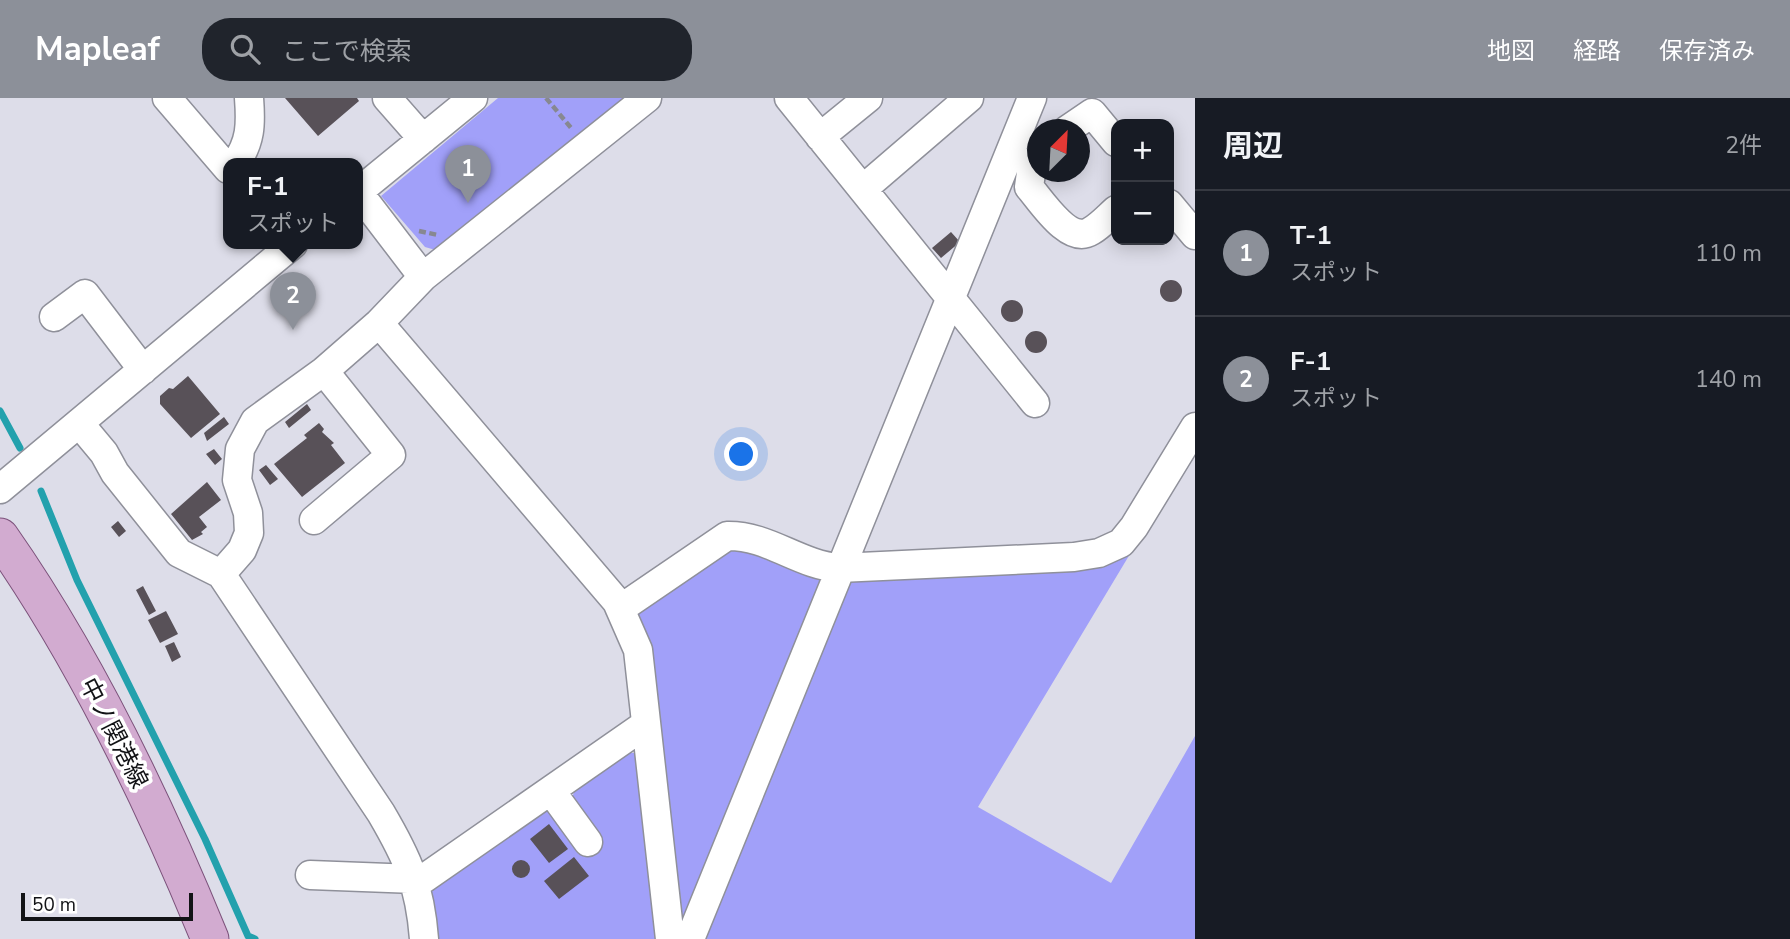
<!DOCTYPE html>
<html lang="ja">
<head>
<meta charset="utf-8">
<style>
	:root { --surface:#171b24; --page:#20242c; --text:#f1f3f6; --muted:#9ea1a6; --line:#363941; --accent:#8c9099 }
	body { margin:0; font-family:"Nunito Sans","Noto Sans JP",sans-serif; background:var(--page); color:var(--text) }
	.controls { position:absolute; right:21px; top:21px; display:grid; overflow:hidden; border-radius:14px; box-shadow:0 4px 18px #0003 }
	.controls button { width:63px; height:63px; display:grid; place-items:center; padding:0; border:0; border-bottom:2px solid var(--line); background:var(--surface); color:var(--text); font:35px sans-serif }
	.compass { position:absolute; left:1027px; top:21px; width:63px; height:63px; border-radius:50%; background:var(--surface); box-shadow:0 4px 18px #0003; rotate:24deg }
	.scale { position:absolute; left:21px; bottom:18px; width:172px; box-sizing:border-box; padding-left:7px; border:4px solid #121316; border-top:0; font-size:19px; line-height:24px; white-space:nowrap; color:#121316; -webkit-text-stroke:5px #fff; paint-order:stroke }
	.you { position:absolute; left:742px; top:357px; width:24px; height:24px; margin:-18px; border:5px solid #fff; border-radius:50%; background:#1a73e8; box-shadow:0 0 0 10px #1a73e833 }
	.badge { display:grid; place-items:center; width:46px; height:46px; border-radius:50%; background:var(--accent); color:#fff; font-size:23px; font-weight:700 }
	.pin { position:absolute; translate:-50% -58px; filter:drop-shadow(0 2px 4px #0008) }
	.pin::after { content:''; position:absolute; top:37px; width:24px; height:21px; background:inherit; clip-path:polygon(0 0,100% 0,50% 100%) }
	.popup { position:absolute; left:223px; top:60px; width:140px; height:91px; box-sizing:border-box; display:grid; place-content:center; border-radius:14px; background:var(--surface); filter:drop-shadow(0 2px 5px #0005); font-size:23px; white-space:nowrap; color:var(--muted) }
	.popup b { font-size:26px; color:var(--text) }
	.popup::after { content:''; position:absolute; left:50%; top:100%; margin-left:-14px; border:14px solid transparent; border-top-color:var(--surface) }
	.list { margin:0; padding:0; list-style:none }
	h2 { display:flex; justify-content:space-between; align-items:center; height:91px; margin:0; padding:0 28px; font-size:30px }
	h2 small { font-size:23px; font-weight:400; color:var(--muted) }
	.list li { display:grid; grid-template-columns:46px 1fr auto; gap:21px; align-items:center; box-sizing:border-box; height:126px; padding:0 28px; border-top:2px solid var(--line) }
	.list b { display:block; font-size:26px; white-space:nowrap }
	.list p { margin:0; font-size:23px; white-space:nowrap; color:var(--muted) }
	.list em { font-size:23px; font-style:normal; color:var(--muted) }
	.icon { flex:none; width:38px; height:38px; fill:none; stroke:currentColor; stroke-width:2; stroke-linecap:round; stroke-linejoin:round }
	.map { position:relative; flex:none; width:1195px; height:841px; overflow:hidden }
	header { display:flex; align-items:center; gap:42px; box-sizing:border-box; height:98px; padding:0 35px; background:var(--accent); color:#fff }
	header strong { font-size:33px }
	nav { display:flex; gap:38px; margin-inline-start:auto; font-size:24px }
	.search { width:490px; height:63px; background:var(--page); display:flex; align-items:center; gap:18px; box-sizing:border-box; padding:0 24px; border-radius:28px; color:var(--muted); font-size:26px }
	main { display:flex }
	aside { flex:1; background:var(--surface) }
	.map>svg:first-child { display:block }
</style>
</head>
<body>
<header>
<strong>Mapleaf</strong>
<div class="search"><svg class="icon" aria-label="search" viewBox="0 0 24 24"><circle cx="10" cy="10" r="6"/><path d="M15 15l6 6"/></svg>ここで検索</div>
<nav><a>地図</a><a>経路</a><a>保存済み</a></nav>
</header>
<main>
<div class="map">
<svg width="1195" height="841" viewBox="0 0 1195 841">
	<rect width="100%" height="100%" fill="#dddde9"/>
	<path fill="#a1a0f9" d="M 498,0 L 639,0 L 439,153 L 425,149 L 381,98 Z
		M 1142,436 L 978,709 L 1111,785 L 1195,638 L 1195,841 L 698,841 L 842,480 Z
		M 736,445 L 833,476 L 678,841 L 657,593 L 653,564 L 634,510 Z
		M 622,654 L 634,655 L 640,661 L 661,841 L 436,841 L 429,809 L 431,791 L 547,711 C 555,715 560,720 559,729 L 573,749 L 577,749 L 572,701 L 575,690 Z"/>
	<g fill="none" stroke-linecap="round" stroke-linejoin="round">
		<path stroke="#23a1ad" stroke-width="7" d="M 0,313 L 20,350
			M 41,393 L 77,482 L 205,741 L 248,838 L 255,841"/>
	</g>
	<path fill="#585158" d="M 285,0 L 357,0 L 359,3 L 318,38 Z
		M 951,134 L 960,144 L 941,160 L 932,150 Z
		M1160 193a11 11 0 1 1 22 0a11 11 0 1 1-22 0Z
		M1001 213a11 11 0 1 1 22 0a11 11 0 1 1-22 0Z
		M1025 244a11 11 0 1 1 22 0a11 11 0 1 1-22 0Z
		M 188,278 L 220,316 L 191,340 L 160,306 L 160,298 L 169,290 L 173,291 Z
		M 307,306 L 311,312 L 289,330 L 285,324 Z
		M 224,319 L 229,326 L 207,343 L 204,335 Z
		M 319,325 L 324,331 L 322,334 L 334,345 L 331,347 L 345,365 L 302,399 L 274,366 L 307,340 L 304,337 Z
		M 214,351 L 222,361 L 215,367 L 206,356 Z
		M 266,367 L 278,381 L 270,387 L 259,372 Z
		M 207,384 L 221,402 L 199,419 L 207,429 L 201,434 L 203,436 L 192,442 L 171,416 Z
		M 118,423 L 126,433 L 119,439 L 111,429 Z
		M 143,488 L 156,513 L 149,517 L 136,492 Z
		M 166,513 L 178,536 L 160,545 L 148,522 Z
		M 174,544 L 181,559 L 172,564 L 165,548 Z
		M 549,726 L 568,751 L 549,765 L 530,741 Z
		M 574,759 L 589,778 L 559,801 L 544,783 Z
		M512 771a9 9 0 1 1 18 0a9 9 0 1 1-18 0Z"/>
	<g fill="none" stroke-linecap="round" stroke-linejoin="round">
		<defs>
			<path id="minor" d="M 167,0 L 228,71
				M 387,0 L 423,41
				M 789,0 L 1035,305
				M 1067,32 L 1092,15 L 1116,44
				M 820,39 L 868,0
				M 1038,59 L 1032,68 L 1029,89 C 1042,104 1069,147 1091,133 C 1100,128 1108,119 1116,112
				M 235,66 C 251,44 251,26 249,0
				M 863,91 L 969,0
				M 358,94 L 473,0
				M 358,94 L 423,179
				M 1169,106 L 1195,137
				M 54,219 L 85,196 L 143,272
				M 379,225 L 617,504 L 638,552 L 670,841
				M 79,325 L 104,355 L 115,375 L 179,455 L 221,476 L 381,715 C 408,761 420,788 424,841
				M 0,391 L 293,146
				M 314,422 L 391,357 L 324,273
				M 221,476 L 242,452 L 249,435 L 248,415 L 237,382 L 240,351 L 255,323 L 324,273 L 379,225 L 423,179 L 647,0
				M 620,511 L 727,438 C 768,437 799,467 839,470 L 1074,459 L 1099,455 L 1121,445 L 1134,429 L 1195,329
				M 551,693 L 588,744
				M 310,777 L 415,781
				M 416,786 L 646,626
				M 690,841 L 1032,0"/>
			<path id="major" d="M 0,439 C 85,560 154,704 210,841"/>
		</defs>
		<use href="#minor" stroke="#8f909a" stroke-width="31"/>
		<use href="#major" stroke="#7b517a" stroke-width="39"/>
		<path stroke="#878890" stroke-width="4.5" stroke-dasharray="7 3.5" stroke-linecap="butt" d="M 546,0 L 572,31
			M 419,133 L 438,137"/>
		<use href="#minor" stroke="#fff" stroke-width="28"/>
		<use href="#major" stroke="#d2abd0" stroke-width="37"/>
	</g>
	<g text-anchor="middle" stroke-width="7" stroke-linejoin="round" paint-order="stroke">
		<g font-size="24" fill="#121316" stroke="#fff">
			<text transform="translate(114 635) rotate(63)" y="8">中ノ関港線</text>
		</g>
	</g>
</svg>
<div class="controls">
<button>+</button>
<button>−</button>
</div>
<svg class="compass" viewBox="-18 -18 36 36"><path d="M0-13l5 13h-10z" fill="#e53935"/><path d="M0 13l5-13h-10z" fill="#9ea1a6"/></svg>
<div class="scale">50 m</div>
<div class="you"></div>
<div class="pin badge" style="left:468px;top:105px">1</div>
<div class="pin badge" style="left:293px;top:232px">2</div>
<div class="popup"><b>F-1</b>スポット</div>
</div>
<aside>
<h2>周辺<small>2件</small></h2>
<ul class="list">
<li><span class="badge">1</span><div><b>T-1</b><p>スポット</p></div><em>110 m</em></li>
<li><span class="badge">2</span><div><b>F-1</b><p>スポット</p></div><em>140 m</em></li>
</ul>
</aside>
</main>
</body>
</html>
